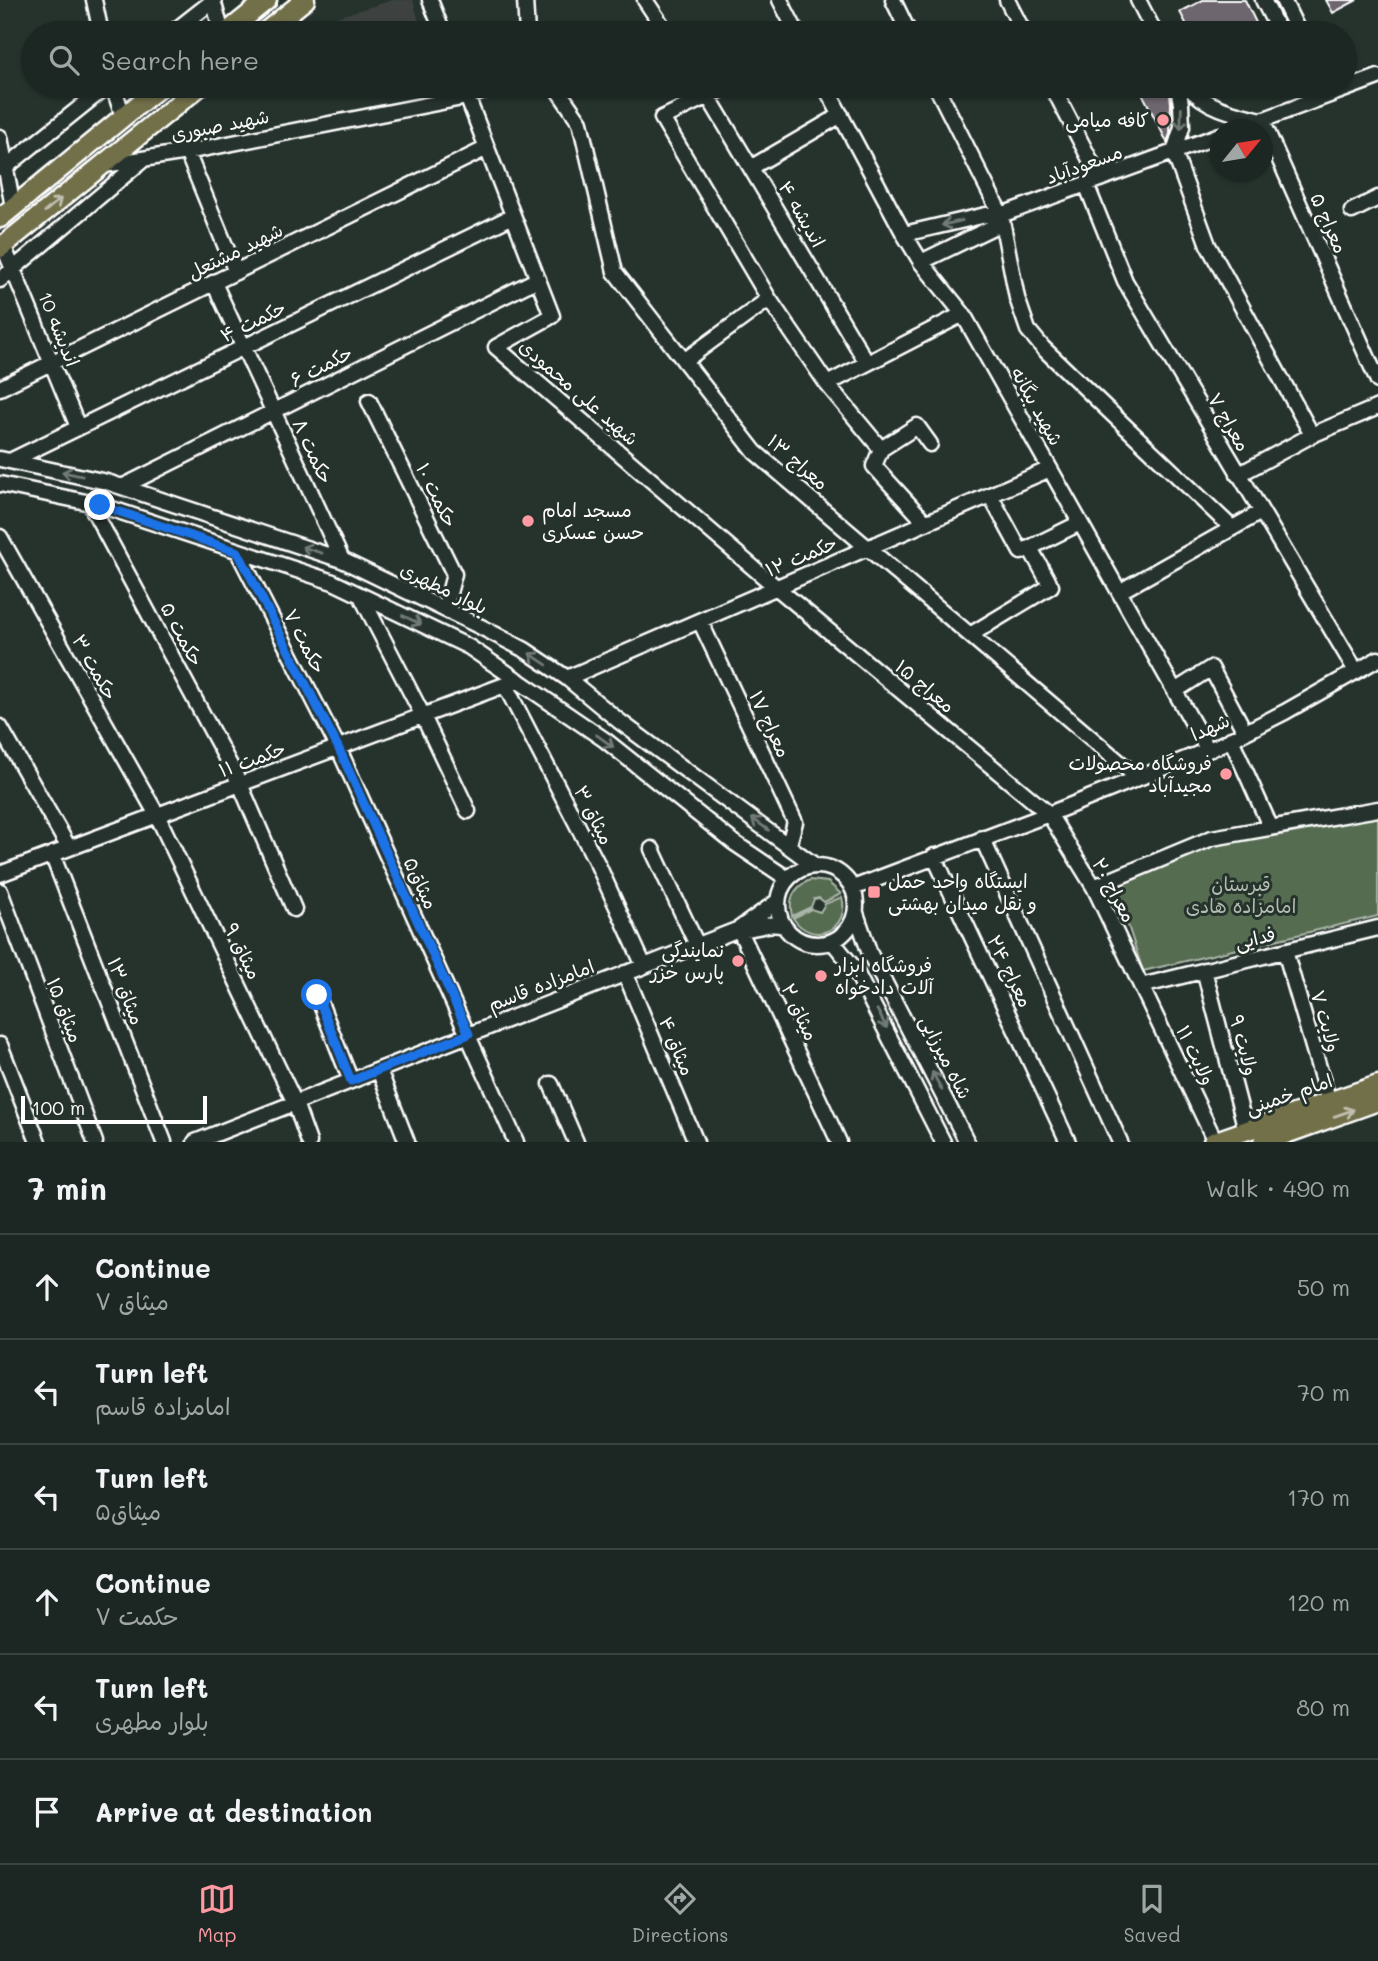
<!DOCTYPE html>
<html lang="en">
<head>
<meta charset="utf-8">
<style>
	:root { --surface:#1c2622; --page:#29322f; --text:#f1f3f6; --muted:#a0a5a5; --line:#3a4340; --accent:#ff9aa2 }
	body { margin:0; font-family:Mali,"Playpen Sans Arabic",sans-serif; background:var(--page); color:var(--text) }
	.compass { position:absolute; left:1210px; top:119px; width:63px; height:63px; border-radius:50%; background:var(--surface); box-shadow:0 2px 5px #0004; rotate:60deg }
	.scale { position:absolute; left:21px; bottom:18px; width:186px; box-sizing:border-box; padding-left:7px; border:4px solid #fff; border-top:0; font-size:19px; line-height:24px; white-space:nowrap; color:#fff; -webkit-text-stroke:5px #26332d; paint-order:stroke }
	.stop { position:absolute; width:21px; height:21px; margin:-16px; border:5px solid #1a73e8; border-radius:50%; background:#fff }
	.stop.end { background:#1a73e8; border-color:#fff; box-shadow:0 2px 7px #0008 }
	.list { margin:0; padding:0; list-style:none }
	h2 { display:flex; justify-content:space-between; align-items:center; height:91px; margin:0; padding:0 28px; font-size:30px }
	h2 small { font-size:23px; font-weight:400; color:var(--muted) }
	.list li { display:grid; grid-template-columns:46px 1fr auto; gap:21px; align-items:center; box-sizing:border-box; height:105px; padding:0 28px; border-top:2px solid var(--line) }
	.list b { display:block; font-size:26px; white-space:nowrap }
	.list p { margin:0; font-size:23px; white-space:nowrap; color:var(--muted) }
	.list em { font-size:23px; font-style:normal; color:var(--muted) }
	.icon { flex:none; width:38px; height:38px; fill:none; stroke:currentColor; stroke-width:2; stroke-linecap:round; stroke-linejoin:round }
	.map { position:relative; flex:none; width:1378px; height:1142px; overflow:hidden }
	.search { position:absolute; background:var(--surface); box-shadow:0 2px 5px #0004; left:21px; right:21px; top:21px; height:77px; display:flex; align-items:center; gap:18px; box-sizing:border-box; padding:0 24px; border-radius:38px; color:var(--muted); font-size:26px }
	.sheet { height:721px; background:var(--surface) }
	nav { display:flex; justify-content:space-around; align-items:center; box-sizing:border-box; height:98px; border-top:2px solid var(--line); background:var(--surface); font-size:19px; color:var(--muted) }
	nav a { display:grid; justify-items:center; gap:4px }
	nav .on { color:var(--accent) }
	.map>svg:first-child { display:block }
</style>
</head>
<body>
<div class="map">
<svg width="1378" height="1142" viewBox="0 0 1378 1142">
	<rect width="100%" height="100%" fill="#26332d"/>
	<filter id="ink" filterUnits="userSpaceOnUse"><feTurbulence type="fractalNoise" baseFrequency=".0143" numOctaves="2"/><feDisplacementMap in="SourceGraphic" scale="14" xChannelSelector="R" yChannelSelector="G"/><feConvolveMatrix kernelMatrix="1 2 1 2 8 2 1 2 1" color-interpolation-filters="sRGB"/></filter>
	<g filter="url(#ink)">
		<path fill="#3c4240" d="M 393,0 L 413,0 L 422,33 L 316,33 L 327,20 Z"/>
		<path fill="#566c51" stroke="#aab6a8" stroke-width="2" d="M 1378,812 L 1378,916 L 1143,971 L 1115,886 L 1217,845 Z
			M 810,880 L 828,882 L 841,894 L 824,902 L 819,898 L 814,899 L 811,907 L 792,916 C 788,899 794,887 810,880 Z
			M 842,897 C 851,930 812,947 793,918 L 811,909 L 820,912 L 825,904 Z"/>
		<path fill="#6e666e" stroke="#fff" stroke-width="2" d="M 1203,0 L 1245,0 L 1261,33 L 1191,33 L 1180,12 Z
			M 1326,0 L 1357,0 L 1333,13 Z
			M 1156,86 L 1169,86 L 1171,103 L 1170,134 L 1167,142 L 1142,93 Z"/>
		<g fill="none" stroke-linecap="round" stroke-linejoin="round">
			<defs>
				<path id="minor" d="M 94,0 L 101,33
					M 213,0 L 222,33
					M 430,0 L 443,33
					M 525,0 L 527,33
					M 645,0 L 667,33
					M 780,0 L 797,33
					M 893,0 L 909,33
					M 1007,0 L 1024,33
					M 1138,0 L 1155,33
					M 1263,0 L 1280,33
					M 1283,0 L 1299,33
					M 172,33 L 214,0
					M 113,86 L 123,116
					M 463,86 L 552,316 L 496,347 L 777,588 L 1049,814 L 1094,887 L 1215,1141
					M 555,86 L 580,122 L 615,272 L 755,452 L 1138,778
					M 702,86 L 867,363
					M 729,86 L 662,118 L 769,299 L 827,384 L 881,449 L 874,466 L 926,523
					M 825,86 L 904,234 L 921,262 L 963,314 L 1208,750
					M 936,86 L 1001,215 L 1017,298 L 1028,330 L 1043,348 L 1232,528
					M 1052,86 L 1100,179
					M 1178,86 L 1181,104 L 1182,127 L 1174,152 L 1208,245 L 1312,435
					M 1188,86 C 1206,108 1236,114 1262,120 L 1378,381
					M 1235,130 L 1378,77
					M 0,137 L 13,207
					M 187,152 L 236,272
					M 104,165 L 187,152 L 467,97 L 498,86
					M 752,167 L 841,115
					M 0,168 L 6,167 L 107,86
					M 1086,184 L 1125,281 L 1356,671
					M 1352,211 L 1378,198
					M 904,234 L 986,215 L 1001,215 L 1220,135
					M 3,245 L 78,427
					M 921,262 L 993,227 L 1001,215
					M 0,280 L 144,159
					M 214,283 L 342,560
					M 684,361 L 769,299
					M 827,384 L 963,314
					M 0,388 L 487,148
					M 369,401 L 454,574 L 445,609
					M 881,449 L 917,426 L 930,444
					M 0,459 L 107,482 L 342,560 L 481,627 L 525,650 L 567,678 L 619,721 L 814,865
					M 10,461 L 513,216
					M 1238,475 L 1312,435 L 1378,407
					M 0,484 L 100,505 L 333,582 L 469,647 L 605,740 L 733,842 L 788,879
					M 122,487 L 538,279
					M 990,495 L 1021,552 L 1080,523
					M 89,502 L 240,784 L 294,909
					M 0,537 L 157,815 L 295,1103 L 309,1142
					M 238,552 L 338,747 L 516,1142
					M 1119,592 L 1261,512
					M 361,596 L 423,716 L 468,811
					M 700,621 L 795,822 L 789,844
					M 970,635 L 1051,586 L 1030,548
					M 567,678 L 1050,469
					M 505,685 L 598,865 L 644,966
					M 1175,691 L 1211,668 L 1245,732
					M 0,727 L 69,848
					M 1231,739 L 1270,826
					M 982,838 L 1120,1142
					M 652,849 L 697,945
					M 52,854 L 164,1142
					M 934,856 L 1068,1142
					M778 905a39 39 0 1 1 78 0a39 39 0 1 1-78 0Z
					M 0,874 L 518,680
					M 1094,887 L 1212,838 L 1378,809
					M 853,888 L 1049,814 L 1218,746 L 1285,712 L 1378,659
					M 0,891 L 95,1142
					M 856,913 L 870,954 L 967,1142
					M 739,929 L 839,1142
					M 740,929 C 756,930 768,921 784,926
					M 832,941 L 854,968 L 943,1142
					M 1285,951 L 1329,1102
					M 1204,970 L 1246,1130
					M 625,973 L 696,1142
					M 1141,986 L 1378,928
					M 317,995 L 351,1081
					M 0,1045 L 38,1142
					M 379,1070 L 407,1142
					M 551,1084 L 576,1142
					M 195,1142 L 739,929 L 778,901"/>
				<path id="major" d="M 226,33 L 267,0
					M 264,33 L 305,0
					M 0,218 L 161,86
					M 0,248 L 200,86
					M 1213,1142 L 1378,1085
					M 1263,1142 L 1378,1101"/>
			</defs>
			<use href="#minor" stroke="#fff" stroke-width="19"/>
			<use href="#major" stroke="#fff" stroke-width="23"/>
			<use href="#minor" stroke="#26332d" stroke-width="14"/>
			<use href="#major" stroke="#726f4a" stroke-width="18"/>
		</g>
		<defs><path id="oneway-shaft" d="M-6 0H5M1.5-3L5.5 0L1.5 3" fill="none" stroke-width="1.6" stroke-linecap="round" stroke-linejoin="round" transform="scale(1.75)"/></defs>
		<g stroke="#727a76">
			<use href="#oneway-shaft" transform="translate(1181 119) rotate(92)"/>
			<use href="#oneway-shaft" transform="translate(952 223) rotate(167)"/>
			<use href="#oneway-shaft" transform="translate(72 474) rotate(-168)"/>
			<use href="#oneway-shaft" transform="translate(312 550) rotate(-162)"/>
			<use href="#oneway-shaft" transform="translate(412 620) rotate(25)"/>
			<use href="#oneway-shaft" transform="translate(538 659) rotate(-146)"/>
			<use href="#oneway-shaft" transform="translate(605 741) rotate(36)"/>
			<use href="#oneway-shaft" transform="translate(760 824) rotate(-144)"/>
			<use href="#oneway-shaft" transform="translate(882 1019) rotate(62)"/>
			<use href="#oneway-shaft" transform="translate(937 1081) rotate(-118)"/>
		</g>
		<g stroke="#c0beae">
			<use href="#oneway-shaft" transform="translate(53 205) rotate(-39)"/>
			<use href="#oneway-shaft" transform="translate(1344 1113) rotate(-19)"/>
		</g>
	</g>
	<g fill="none" stroke-linecap="round" stroke-linejoin="round" filter="url(#ink)">
		<path stroke="#1a73e8" stroke-width="9" d="M 100,505 L 238,552 L 338,747 L 469,1034 L 351,1081 L 317,995"/>
	</g>
	<g fill="#ff9aa2" stroke="#26332d" stroke-width="2.5">
		<circle cx="1163" cy="120" r="7"/>
		<circle cx="528" cy="521" r="7"/>
		<circle cx="1226" cy="774" r="7"/>
		<rect x="867" y="885" width="14" height="14" rx="3.5"/>
		<circle cx="738" cy="961" r="7"/>
		<circle cx="821" cy="976" r="7"/>
	</g>
	<g text-anchor="middle" stroke-width="6" stroke-linejoin="round" paint-order="stroke">
		<g font-size="19" fill="#fff" stroke="#26332d" text-anchor="end">
			<text x="1149" y="127">کافه میامی</text>
			<text x="542" y="517" text-anchor="start">مسجد امام<tspan x="542" dy="22">حسن عسکری</tspan></text>
			<text x="1212" y="770">فروشگاه محصولات<tspan x="1212" dy="22">مجیدآباد</tspan></text>
			<text x="888" y="888" text-anchor="start">ایستگاه واحد حمل<tspan x="888" dy="22">و نقل میدان بهشتی</tspan></text>
			<text x="724" y="957">نمایندگی<tspan x="724" dy="22">پارس خزر</tspan></text>
			<text x="835" y="972" text-anchor="start">فروشگاه ابزار<tspan x="835" dy="22">آلات دادخواه</tspan></text>
		</g>
		<g font-size="19" fill="#fff" stroke="#26332d">
			<text transform="translate(220 125) rotate(-11)" y="7">شهید صبوری</text>
			<text transform="translate(1084 164) rotate(-20)" y="7">مسعودآباد</text>
			<text transform="translate(802 214) rotate(60)" y="7">اندیشه ۴</text>
			<text transform="translate(1329 223) rotate(66)" y="7">معراج ۵</text>
			<text transform="translate(235 251) rotate(-26)" y="7">شهید مشتعل</text>
			<text transform="translate(253 321) rotate(-26)" y="7">حکمت ۴</text>
			<text transform="translate(59 329) rotate(68)" y="7">اندیشه 10</text>
			<text transform="translate(321 366) rotate(-27)" y="7">حکمت ۶</text>
			<text transform="translate(579 392) rotate(41)" y="7">شهید علی محمودی</text>
			<text transform="translate(1037 406) rotate(61)" y="7">شهید بیگانه</text>
			<text transform="translate(1229 422) rotate(60)" y="7">معراج ۷</text>
			<text transform="translate(313 451) rotate(65)" y="7">حکمت ۸</text>
			<text transform="translate(798 462) rotate(41)" y="7">معراج ۱۳</text>
			<text transform="translate(437 495) rotate(64)" y="7">حکمت ۱۰</text>
			<text transform="translate(801 556) rotate(-23)" y="7">حکمت ۱۲</text>
			<text transform="translate(444 588) rotate(26)" y="7">بلوار مطهری</text>
			<text transform="translate(182 634) rotate(62)" y="7">حکمت ۵</text>
			<text transform="translate(305 641) rotate(63)" y="7">حکمت ۷</text>
			<text transform="translate(95 667) rotate(61)" y="7">حکمت ۳</text>
			<text transform="translate(925 686) rotate(40)" y="7">معراج ۱۵</text>
			<text transform="translate(770 724) rotate(65)" y="7">معراج ۱۷</text>
			<text transform="translate(1210 727) rotate(-24)" y="7">شهدا</text>
			<text transform="translate(252 759) rotate(-20)" y="7">حکمت ۱۱</text>
			<text transform="translate(594 815) rotate(63)" y="7">میثاق ۳</text>
			<text transform="translate(421 883) rotate(65)" y="7">میثاق۵</text>
			<text transform="translate(1114 890) rotate(62)" y="7">معراج ۲۰</text>
			<text transform="translate(1255 938) rotate(-14)" y="7">فدایی</text>
			<text transform="translate(243 951) rotate(64)" y="7">میثاق ۹</text>
			<text transform="translate(1010 971) rotate(64)" y="7">معراج ۲۴</text>
			<text transform="translate(541 985) rotate(-21)" y="7">امامزاده قاسم</text>
			<text transform="translate(126 991) rotate(69)" y="7">میثاق ۱۳</text>
			<text transform="translate(65 1010) rotate(69)" y="7">میثاق ۱۵</text>
			<text transform="translate(800 1012) rotate(65)" y="7">میثاق ۲</text>
			<text transform="translate(1326 1021) rotate(74)" y="7">ولایت ۷</text>
			<text transform="translate(1244 1045) rotate(75)" y="7">ولایت ۹</text>
			<text transform="translate(677 1046) rotate(67)" y="7">میثاق ۴</text>
			<text transform="translate(1196 1055) rotate(64)" y="7">ولایت ۱۱</text>
			<text transform="translate(946 1057) rotate(63)" y="7">شاه میرزایی</text>
			<text transform="translate(1289 1094) rotate(-19)" y="7">امام خمینی</text>
		</g>
		<g font-size="19" fill="#b3bdb1" stroke="#26332d">
			<text x="1241" y="891">قبرستان<tspan x="1241" dy="22">امامزاده هادی</tspan></text>
		</g>
	</g>
</svg>
<svg class="compass" viewBox="-18 -18 36 36"><path d="M0-13l5 13h-10z" fill="#e53935"/><path d="M0 13l5-13h-10z" fill="#a0a5a5"/></svg>
<div class="scale">100 m</div>
<div class="stop" style="left:317px;top:995px"></div>
<div class="stop end" style="left:100px;top:505px"></div>
<div class="search"><svg class="icon" aria-label="search" viewBox="0 0 24 24"><circle cx="10" cy="10" r="6"/><path d="M15 15l6 6"/></svg>Search here</div>
</div>
<section class="sheet">
<h2>7 min<small>Walk · 490 m</small></h2>
<ul class="list">
<li><svg class="icon" aria-label="ahead" viewBox="0 0 24 24"><path d="M12 20V5M6 11l6-6 6 6"/></svg><div><b>Continue</b><p>میثاق ۷</p></div><em>50 m</em></li>
<li><svg class="icon" aria-label="left" viewBox="0 0 24 24"><path d="M17 20v-9H6M10 6l-5 5 5 5"/></svg><div><b>Turn left</b><p>امامزاده قاسم</p></div><em>70 m</em></li>
<li><svg class="icon" aria-label="left" viewBox="0 0 24 24"><path d="M17 20v-9H6M10 6l-5 5 5 5"/></svg><div><b>Turn left</b><p>میثاق۵</p></div><em>170 m</em></li>
<li><svg class="icon" aria-label="ahead" viewBox="0 0 24 24"><path d="M12 20V5M6 11l6-6 6 6"/></svg><div><b>Continue</b><p>حکمت ۷</p></div><em>120 m</em></li>
<li><svg class="icon" aria-label="left" viewBox="0 0 24 24"><path d="M17 20v-9H6M10 6l-5 5 5 5"/></svg><div><b>Turn left</b><p>بلوار مطهری</p></div><em>80 m</em></li>
<li><svg class="icon" aria-label="arrive" viewBox="0 0 24 24"><path d="M6 21V4h12l-3 4 3 4H6"/></svg><div><b>Arrive at destination</b></div></li>
</ul>
</section>
<nav>
<a class="on"><svg class="icon" aria-label="map" viewBox="0 0 24 24"><path d="M3 6l6-2 6 2 6-2v14l-6 2-6-2-6 2zM9 4v14M15 6v14"/></svg>Map</a>
<a><svg class="icon" aria-label="directions" viewBox="0 0 24 24"><path d="M12 3l9 9-9 9-9-9zM9 14v-3h6M13 9l2 2-2 2"/></svg>Directions</a>
<a><svg class="icon" aria-label="saved" viewBox="0 0 24 24"><path d="M7 4h10v16l-5-4-5 4z"/></svg>Saved</a>
</nav>
</body>
</html>
